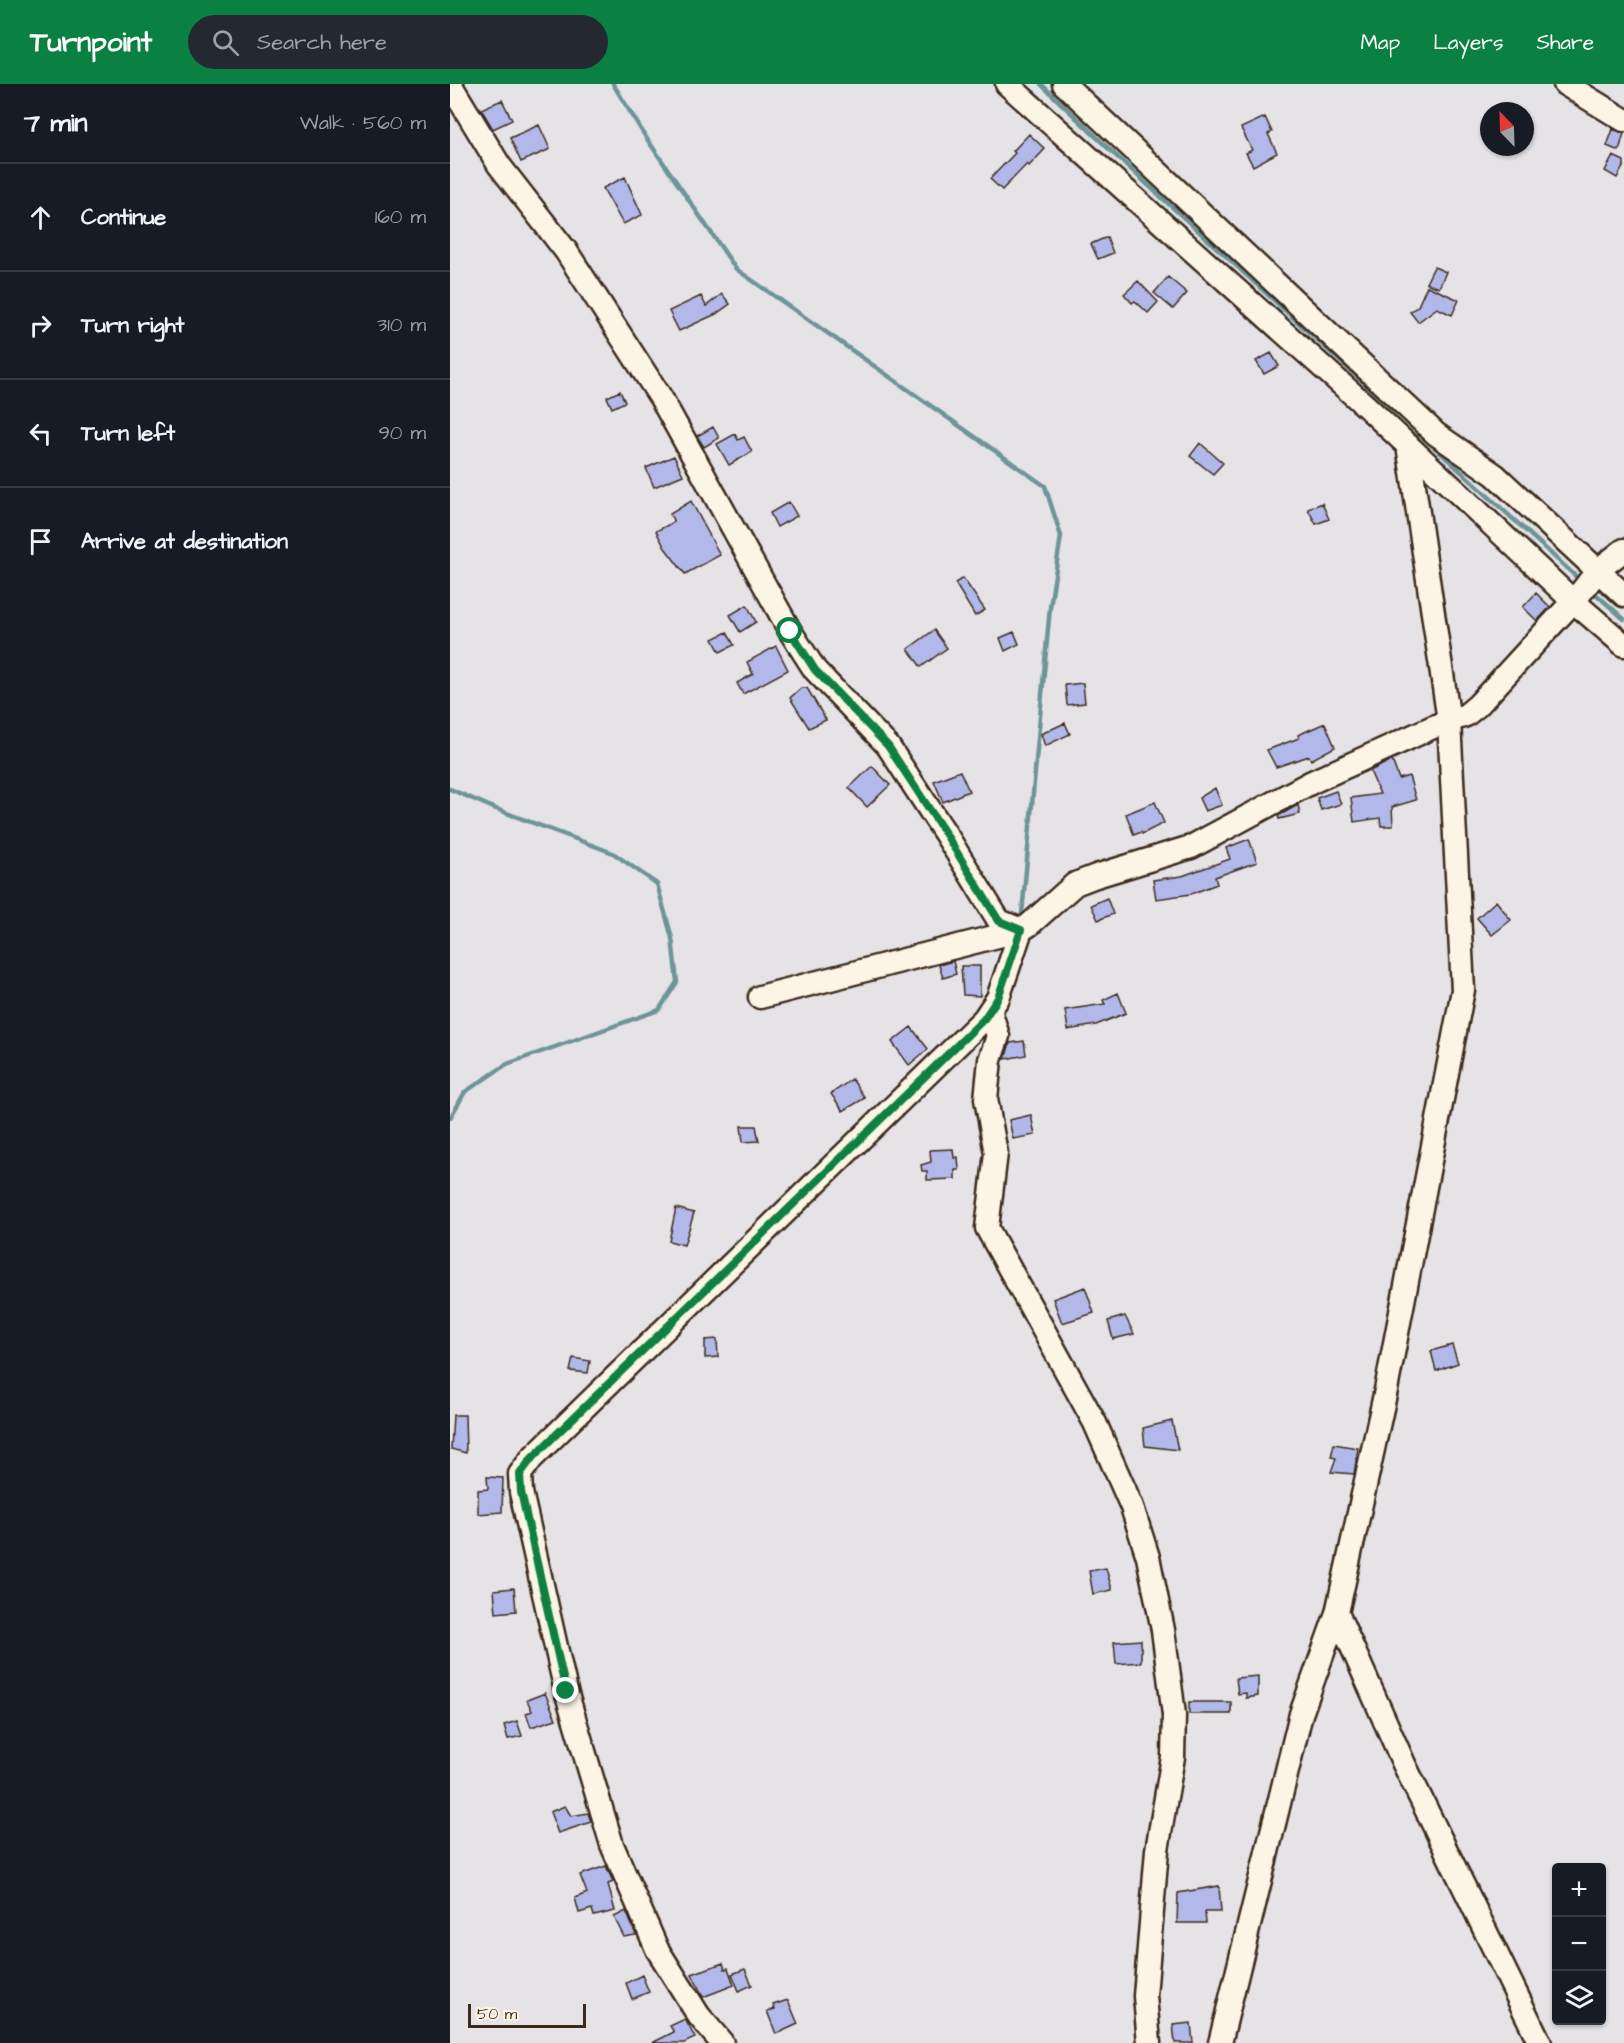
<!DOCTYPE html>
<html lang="en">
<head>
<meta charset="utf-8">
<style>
	:root { --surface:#171b24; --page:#242831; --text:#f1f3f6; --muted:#9ea1a6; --line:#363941; --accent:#0b8043 }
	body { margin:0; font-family:"Architects Daughter",sans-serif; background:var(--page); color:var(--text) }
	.controls { position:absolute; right:18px; bottom:18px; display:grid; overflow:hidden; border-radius:6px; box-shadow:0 2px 4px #0004 }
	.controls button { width:54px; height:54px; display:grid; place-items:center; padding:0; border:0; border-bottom:2px solid var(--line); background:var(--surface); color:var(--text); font:30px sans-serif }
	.compass { position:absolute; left:1030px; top:18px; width:54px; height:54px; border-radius:50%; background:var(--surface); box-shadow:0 2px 4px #0004; rotate:337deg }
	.scale { position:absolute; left:18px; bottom:15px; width:118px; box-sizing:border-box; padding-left:6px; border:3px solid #3b2a1e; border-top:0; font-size:16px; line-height:21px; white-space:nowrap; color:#3b2a1e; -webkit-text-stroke:4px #fcf5e5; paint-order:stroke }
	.stop { position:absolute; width:18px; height:18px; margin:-14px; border:4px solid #0b8043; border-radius:50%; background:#fff }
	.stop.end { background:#0b8043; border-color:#fff; box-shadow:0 2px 6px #0008 }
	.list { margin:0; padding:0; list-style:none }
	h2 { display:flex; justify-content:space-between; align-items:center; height:78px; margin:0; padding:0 24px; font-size:26px }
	h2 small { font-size:20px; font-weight:400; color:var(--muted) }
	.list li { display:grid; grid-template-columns:39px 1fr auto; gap:18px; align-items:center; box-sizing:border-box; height:108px; padding:0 24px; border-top:2px solid var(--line) }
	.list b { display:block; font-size:22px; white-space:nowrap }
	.list em { font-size:20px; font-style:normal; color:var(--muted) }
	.icon { flex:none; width:33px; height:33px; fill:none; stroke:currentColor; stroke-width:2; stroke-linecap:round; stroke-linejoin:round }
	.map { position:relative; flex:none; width:1174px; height:1959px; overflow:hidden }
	header { display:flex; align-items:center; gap:36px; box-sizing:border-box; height:84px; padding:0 30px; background:var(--accent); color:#fff }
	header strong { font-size:28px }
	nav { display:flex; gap:33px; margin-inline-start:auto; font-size:21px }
	.search { width:420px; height:54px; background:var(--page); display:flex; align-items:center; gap:15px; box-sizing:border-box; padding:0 21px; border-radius:33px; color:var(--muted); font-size:22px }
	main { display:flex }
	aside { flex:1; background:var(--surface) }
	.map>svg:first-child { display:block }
</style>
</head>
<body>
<header>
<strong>Turnpoint</strong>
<div class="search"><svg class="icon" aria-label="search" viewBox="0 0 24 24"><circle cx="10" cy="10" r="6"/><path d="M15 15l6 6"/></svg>Search here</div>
<nav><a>Map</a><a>Layers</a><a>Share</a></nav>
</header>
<main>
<aside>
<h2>7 min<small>Walk · 560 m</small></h2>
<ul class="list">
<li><svg class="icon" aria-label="ahead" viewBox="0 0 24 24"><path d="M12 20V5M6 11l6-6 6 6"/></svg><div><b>Continue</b></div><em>160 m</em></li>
<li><svg class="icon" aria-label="right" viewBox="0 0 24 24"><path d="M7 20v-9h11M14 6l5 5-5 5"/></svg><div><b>Turn right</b></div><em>310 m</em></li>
<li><svg class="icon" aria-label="left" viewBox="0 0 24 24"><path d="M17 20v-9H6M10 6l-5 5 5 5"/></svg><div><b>Turn left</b></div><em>90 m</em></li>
<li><svg class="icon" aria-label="arrive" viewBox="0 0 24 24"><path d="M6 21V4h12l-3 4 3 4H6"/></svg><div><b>Arrive at destination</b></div></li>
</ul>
</aside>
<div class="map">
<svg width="1174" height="1959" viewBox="0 0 1174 1959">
	<rect width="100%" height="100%" fill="#e6e3e6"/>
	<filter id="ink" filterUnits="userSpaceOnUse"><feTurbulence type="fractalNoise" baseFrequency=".0167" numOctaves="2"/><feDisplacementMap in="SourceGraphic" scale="12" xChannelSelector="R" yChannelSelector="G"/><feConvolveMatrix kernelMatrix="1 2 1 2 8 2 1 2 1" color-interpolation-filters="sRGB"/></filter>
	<g filter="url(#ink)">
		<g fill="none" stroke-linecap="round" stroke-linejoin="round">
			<path stroke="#6c9598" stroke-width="4.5" d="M 163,0 L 197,55 L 286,185 L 595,402 L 611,452 L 600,523 L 572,830
				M 591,0 L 661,67 L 946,328
				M 981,360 L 1132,498
				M 1140,505 L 1174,535
				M 0,705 L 46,725 L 163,769 L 207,800 L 222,854 L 227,898 L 209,926 L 57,980 L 15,1008 L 0,1034"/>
		</g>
		<path fill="#b2b9ea" stroke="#3b2a1e" stroke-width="1.5" d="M 52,16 L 62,36 L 43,45 L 31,25 Z
			M 815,33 L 822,48 L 818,50 L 827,69 L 803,82 L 796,69 L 802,66 L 791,44 Z
			M 89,41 L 100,65 L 71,78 L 60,54 Z
			M 1163,45 L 1174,49 L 1169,67 L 1157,62 Z
			M 579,50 L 595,65 L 579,82 L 577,80 L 552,106 L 540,95 L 565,69 L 563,67 Z
			M 1163,72 L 1174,77 L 1174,81 L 1167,94 L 1155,87 Z
			M 175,93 L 192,131 L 173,140 L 153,104 Z
			M 657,153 L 663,169 L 648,175 L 641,160 Z
			M 984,183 L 996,188 L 989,204 L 976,199 Z
			M 718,193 L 737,209 L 723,225 L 704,209 Z
			M 688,197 L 708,218 L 698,229 L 685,217 L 682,219 L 674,210 Z
			M 977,202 L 1009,216 L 1002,231 L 987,224 L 968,238 L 960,228 L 968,222 Z
			M 272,210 L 280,220 L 266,230 L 229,247 L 219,227 L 251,212 L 256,222 Z
			M 821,269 L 829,282 L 814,290 L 806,277 Z
			M 170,307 L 175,318 L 162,324 L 157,313 Z
			M 263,343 L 269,354 L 254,363 L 247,352 Z
			M 285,350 L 288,356 L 294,353 L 302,368 L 279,381 L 267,360 Z
			M 750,359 L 773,379 L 763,390 L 740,372 Z
			M 224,372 L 233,391 L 204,403 L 196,384 Z
			M 241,417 L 270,471 L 235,490 L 215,464 L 206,447 L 224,438 L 220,430 Z
			M 339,418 L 347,432 L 327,443 L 320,429 Z
			M 872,419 L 879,435 L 866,440 L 858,425 Z
			M 513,494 L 535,526 L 525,532 L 505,499 Z
			M 1086,509 L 1100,523 L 1087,537 L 1073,523 Z
			M 297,521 L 306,538 L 290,548 L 280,531 Z
			M 484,546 L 497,564 L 471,583 L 458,565 Z
			M 277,548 L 284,561 L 270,568 L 263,555 Z
			M 564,548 L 569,560 L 555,567 L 550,554 Z
			M 326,562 L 338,586 L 293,610 L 287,599 L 303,590 L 297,578 Z
			M 633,599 L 635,619 L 617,621 L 615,601 Z
			M 351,604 L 357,604 L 376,636 L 359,644 L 340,614 Z
			M 615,639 L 620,650 L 595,662 L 591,650 Z
			M 875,639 L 885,663 L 861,676 L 859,672 L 826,683 L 817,666 L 849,654 L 848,651 Z
			M 942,676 L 949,695 L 959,692 L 966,716 L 942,723 L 943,742 L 931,742 L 930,734 L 904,738 L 901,714 L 930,710 L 920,687 Z
			M 422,682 L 440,701 L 417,723 L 399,704 Z
			M 510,687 L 519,707 L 493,718 L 484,697 Z
			M 765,704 L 772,721 L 755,727 L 749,714 Z
			M 886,707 L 891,720 L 871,726 L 867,714 Z
			M 705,718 L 714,739 L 692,750 L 691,748 L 684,751 L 676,730 Z
			M 848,721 L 850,730 L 829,735 L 828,732 Z
			M 799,755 L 807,778 L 765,793 L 767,800 L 741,810 L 706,815 L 703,796 L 732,792 L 780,775 L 776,764 Z
			M 657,814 L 663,830 L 648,836 L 641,821 Z
			M 1046,817 L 1061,836 L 1042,851 L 1027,834 Z
			M 503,877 L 506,890 L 493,894 L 489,881 Z
			M 511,882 L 530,882 L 530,912 L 513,911 Z
			M 668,909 L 676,929 L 646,941 L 618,946 L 615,926 L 655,920 L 653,916 Z
			M 461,943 L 478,965 L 459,981 L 442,958 Z
			M 574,957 L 576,971 L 555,975 L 560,959 Z
			M 402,995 L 415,1014 L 393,1027 L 381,1010 Z
			M 581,1031 L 585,1051 L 563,1055 L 559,1036 Z
			M 291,1042 L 306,1042 L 309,1057 L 293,1058 Z
			M 503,1065 L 504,1074 L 508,1073 L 509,1086 L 505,1086 L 505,1095 L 477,1096 L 477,1087 L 472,1087 L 471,1081 L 481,1078 L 480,1066 Z
			M 226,1124 L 244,1129 L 234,1161 L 219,1157 Z
			M 635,1203 L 644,1229 L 612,1239 L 603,1215 Z
			M 675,1232 L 684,1250 L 663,1255 L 658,1237 Z
			M 267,1255 L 268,1273 L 255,1274 L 255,1256 Z
			M 1002,1261 L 1008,1279 L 986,1287 L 981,1267 Z
			M 123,1274 L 140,1277 L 138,1289 L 120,1287 Z
			M 3,1331 L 15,1331 L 16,1369 L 1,1365 Z
			M 722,1337 L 728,1366 L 695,1362 L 693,1344 Z
			M 884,1360 L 908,1364 L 904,1390 L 881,1388 L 886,1374 L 881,1373 Z
			M 37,1393 L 53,1394 L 52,1428 L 28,1430 L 28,1406 L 38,1405 Z
			M 656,1484 L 662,1506 L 643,1510 L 639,1487 Z
			M 64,1504 L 66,1527 L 46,1529 L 44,1506 Z
			M 691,1556 L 691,1578 L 666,1580 L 664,1558 Z
			M 808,1592 L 808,1612 L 796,1614 L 796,1609 L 788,1610 L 786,1594 Z
			M 95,1609 L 106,1635 L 81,1643 L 76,1629 L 82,1627 L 77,1616 Z
			M 739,1618 L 781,1618 L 781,1630 L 739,1630 Z
			M 67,1637 L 72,1652 L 58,1655 L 54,1641 Z
			M 115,1722 L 121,1732 L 138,1729 L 141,1738 L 108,1749 L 100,1728 Z
			M 156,1782 L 163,1798 L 158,1800 L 165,1827 L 144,1832 L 142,1825 L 129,1829 L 125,1814 L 137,1809 L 130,1791 Z
			M 769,1802 L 771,1828 L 755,1828 L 756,1839 L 727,1839 L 728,1809 Z
			M 176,1827 L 186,1851 L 174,1853 L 164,1833 Z
			M 273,1879 L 275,1885 L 278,1884 L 284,1901 L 253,1913 L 242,1890 Z
			M 295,1885 L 302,1901 L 289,1907 L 282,1890 Z
			M 192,1891 L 199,1908 L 182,1915 L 176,1899 Z
			M 338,1916 L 348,1940 L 326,1950 L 317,1927 L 325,1925 L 323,1921 Z
			M 235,1935 L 245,1954 L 234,1959 L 202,1959 L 224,1948 L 220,1942 Z
			M 741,1939 L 743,1959 L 725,1959 L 723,1941 Z"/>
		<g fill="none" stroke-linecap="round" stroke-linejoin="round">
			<defs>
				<path id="minor" d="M 0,0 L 49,81 L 116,167 L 211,314 L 340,547 L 365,586 L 438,662 L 495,749 L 549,837 L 571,846 L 579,841 L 625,800 L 646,792 L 741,763 L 862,698 L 983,643 L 1016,631 L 1028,621 L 1128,512 L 1148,486 L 1174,466
					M 557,0 L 917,323 L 1123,517 L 1174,561
					M 614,0 L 986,350 L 1045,391 L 1174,511
					M 1115,0 L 1174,36
					M 310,913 L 571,846
					M 540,926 L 548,952 L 540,976 L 536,1015 L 546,1069 L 537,1144 L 645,1339 L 682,1423 L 698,1473 L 713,1546 L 724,1631 L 723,1673 L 707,1766 L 695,1912 L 699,1959
					M 887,1529 L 954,1680 L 1090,1959
					M 272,1959 L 249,1932 L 207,1865 L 162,1761 L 116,1607 L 71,1408 L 70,1390 L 82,1374 L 534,935 L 548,914 L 571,846
					M 770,1959 L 851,1630 L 887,1529 L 936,1306 L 1013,906 L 999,637 L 958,361"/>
			</defs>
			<use href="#minor" stroke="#3b2a1e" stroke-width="27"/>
			<use href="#minor" stroke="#fcf5e5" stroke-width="22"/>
		</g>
	</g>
	<g fill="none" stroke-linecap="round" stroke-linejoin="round" filter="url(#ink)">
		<path stroke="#0b8043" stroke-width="8" d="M 116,1607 L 71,1408 L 70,1390 L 82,1374 L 534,935 L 548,914 L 571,846 L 549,837 L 495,749 L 438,662 L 365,586 L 340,547"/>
	</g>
</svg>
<div class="controls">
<button>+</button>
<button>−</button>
<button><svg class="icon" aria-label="layers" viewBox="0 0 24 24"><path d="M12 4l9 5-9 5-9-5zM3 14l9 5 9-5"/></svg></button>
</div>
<svg class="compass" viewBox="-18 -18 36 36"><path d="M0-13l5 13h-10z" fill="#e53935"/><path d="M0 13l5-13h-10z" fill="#9ea1a6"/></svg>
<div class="scale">50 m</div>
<div class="stop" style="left:340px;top:547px"></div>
<div class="stop end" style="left:116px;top:1607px"></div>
</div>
</main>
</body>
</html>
